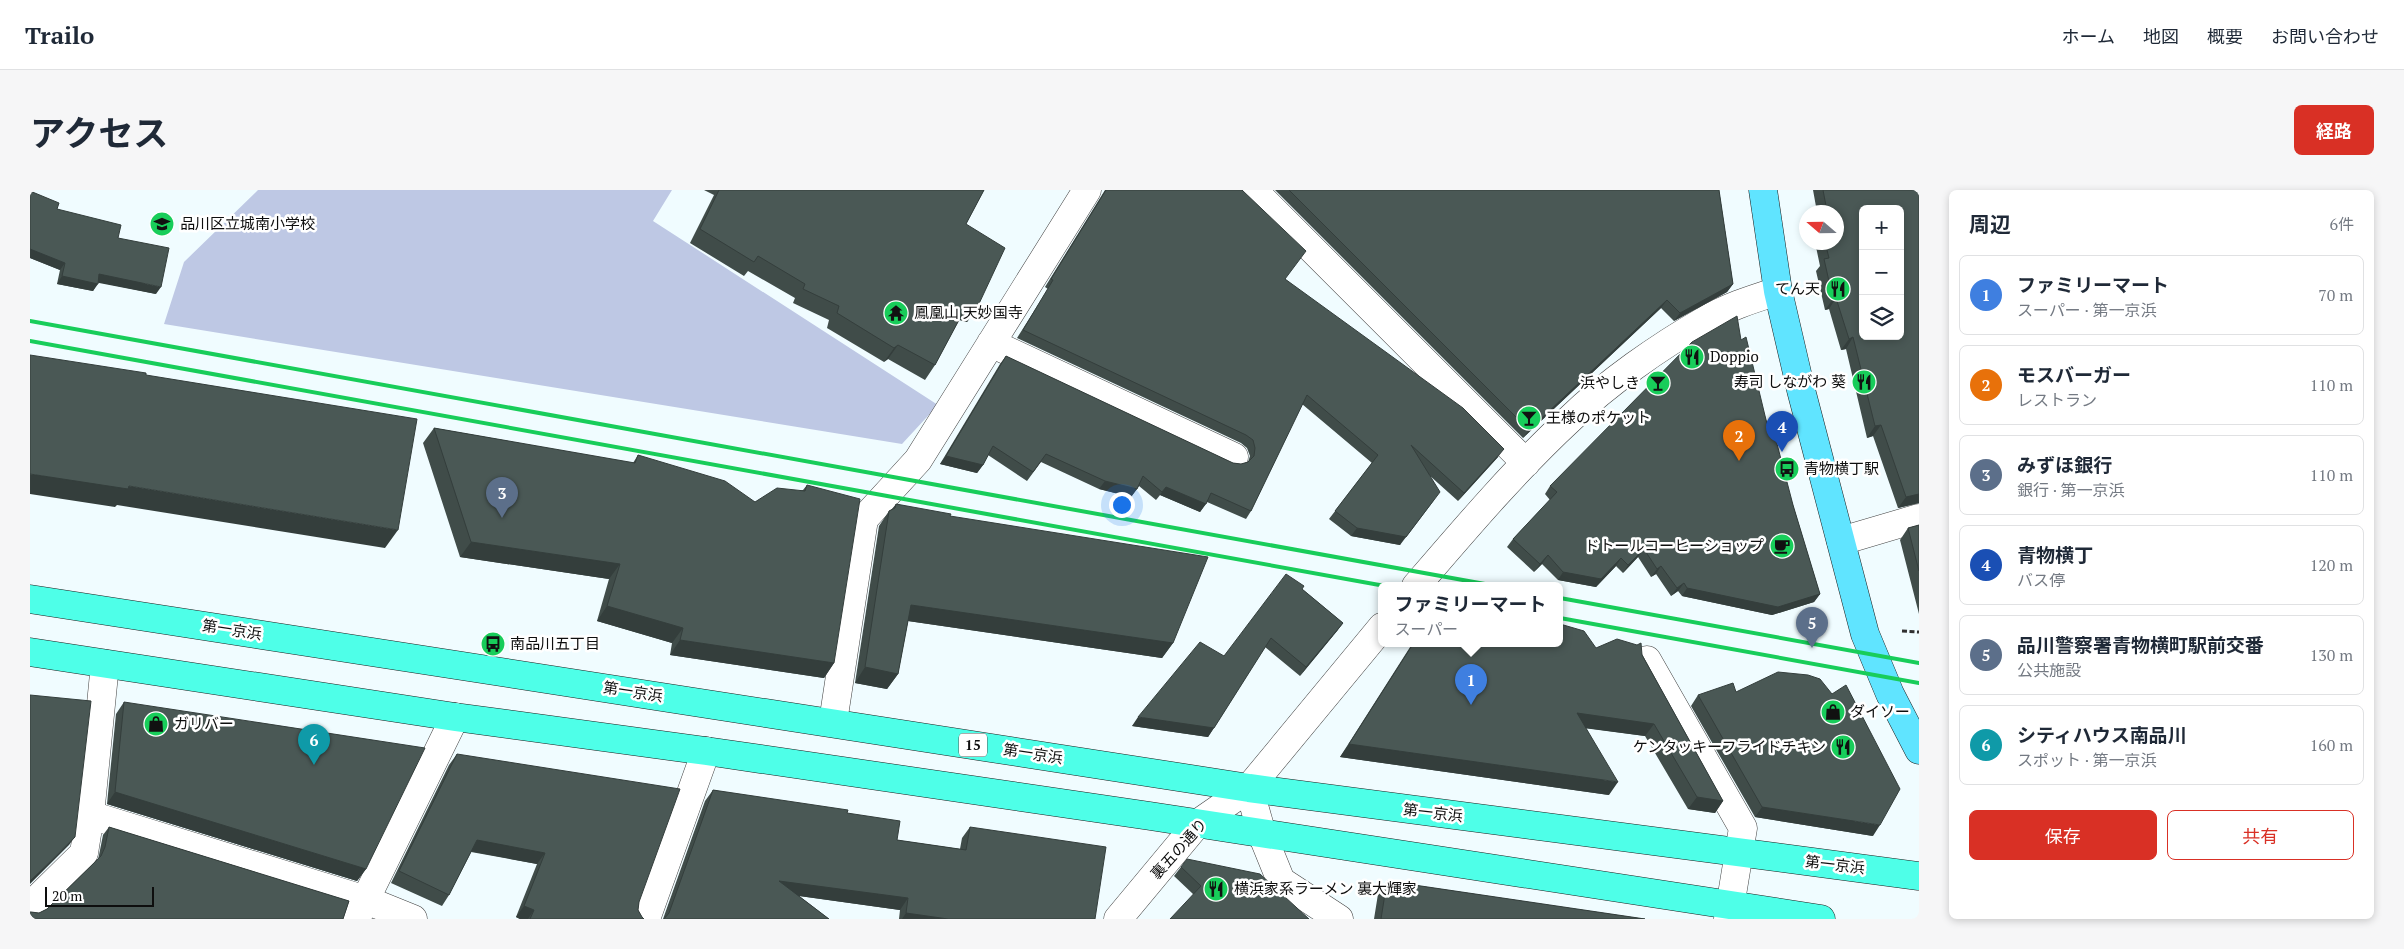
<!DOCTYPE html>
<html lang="ja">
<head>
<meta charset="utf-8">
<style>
	:root { --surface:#fff; --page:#f6f6f7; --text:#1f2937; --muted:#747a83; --line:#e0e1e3; --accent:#d93025 }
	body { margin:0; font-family:"PT Serif","Noto Sans JP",serif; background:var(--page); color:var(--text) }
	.controls { position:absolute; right:15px; top:15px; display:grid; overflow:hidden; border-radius:8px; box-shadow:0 2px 8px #0003 }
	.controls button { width:45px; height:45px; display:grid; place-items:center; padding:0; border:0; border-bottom:1px solid var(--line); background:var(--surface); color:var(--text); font:25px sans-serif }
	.compass { position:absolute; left:1769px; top:15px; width:45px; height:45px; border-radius:50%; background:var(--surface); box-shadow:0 2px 8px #0003; rotate:290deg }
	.scale { position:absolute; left:15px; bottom:12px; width:109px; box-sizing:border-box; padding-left:5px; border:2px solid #0e0e0e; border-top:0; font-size:14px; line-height:18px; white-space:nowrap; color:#0e0e0e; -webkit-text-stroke:4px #fff; paint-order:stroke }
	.you { position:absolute; left:1091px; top:314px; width:18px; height:18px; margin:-12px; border:4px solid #fff; border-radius:50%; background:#1a73e8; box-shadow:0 0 0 8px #1a73e833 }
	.badge { display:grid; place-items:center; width:32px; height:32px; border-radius:50%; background:var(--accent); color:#fff; font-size:16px; font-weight:700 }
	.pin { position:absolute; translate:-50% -41px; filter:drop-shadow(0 1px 2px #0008) }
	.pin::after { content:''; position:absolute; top:26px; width:18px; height:15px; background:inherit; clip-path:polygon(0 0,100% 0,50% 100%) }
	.popup { position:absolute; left:1348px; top:392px; width:185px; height:65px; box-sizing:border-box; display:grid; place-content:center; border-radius:8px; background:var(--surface); filter:drop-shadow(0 1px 4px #0005); font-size:16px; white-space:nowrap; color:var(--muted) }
	.popup b { font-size:19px; color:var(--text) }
	.popup::after { content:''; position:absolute; left:50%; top:100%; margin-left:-10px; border:10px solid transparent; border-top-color:var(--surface) }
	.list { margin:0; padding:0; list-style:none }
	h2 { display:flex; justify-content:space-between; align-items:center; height:65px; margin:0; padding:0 20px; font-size:21px }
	h2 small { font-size:16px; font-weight:400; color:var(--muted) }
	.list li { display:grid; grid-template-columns:32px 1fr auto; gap:15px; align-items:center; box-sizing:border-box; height:80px; margin:0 10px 10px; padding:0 10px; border:1px solid var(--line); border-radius:8px }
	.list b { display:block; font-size:19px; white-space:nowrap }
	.list p { margin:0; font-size:16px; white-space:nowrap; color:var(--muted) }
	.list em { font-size:16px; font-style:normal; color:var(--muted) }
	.actions { display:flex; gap:10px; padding:15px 20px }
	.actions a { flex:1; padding:11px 0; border:1px solid var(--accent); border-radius:8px; text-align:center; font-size:18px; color:var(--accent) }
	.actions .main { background:var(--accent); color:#fff }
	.icon { flex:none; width:28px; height:28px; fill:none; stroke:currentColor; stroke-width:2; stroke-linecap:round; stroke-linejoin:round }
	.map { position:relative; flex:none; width:1889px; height:729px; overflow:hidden; border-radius:8px }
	header { display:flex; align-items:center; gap:30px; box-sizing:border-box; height:70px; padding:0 25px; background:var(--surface); border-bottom:1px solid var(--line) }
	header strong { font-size:24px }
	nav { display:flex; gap:28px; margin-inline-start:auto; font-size:18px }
	.intro { display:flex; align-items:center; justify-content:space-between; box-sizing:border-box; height:120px; padding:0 30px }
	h1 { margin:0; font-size:35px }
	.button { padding:12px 22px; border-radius:8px; background:var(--accent); color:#fff; font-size:18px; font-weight:700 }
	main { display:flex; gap:30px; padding:0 30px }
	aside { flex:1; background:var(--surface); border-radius:8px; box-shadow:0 2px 8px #0003 }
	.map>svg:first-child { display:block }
</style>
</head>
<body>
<header>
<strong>Trailo</strong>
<nav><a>ホーム</a><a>地図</a><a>概要</a><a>お問い合わせ</a></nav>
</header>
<div class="intro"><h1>アクセス</h1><a class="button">経路</a></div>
<main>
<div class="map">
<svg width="1889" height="729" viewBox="0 0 1889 729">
	<rect width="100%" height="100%" fill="#f0fcff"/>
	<path fill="#bec8e4" d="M 228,0 L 642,0 L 623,31 L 908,215 L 872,254 L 134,134 L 154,72 Z"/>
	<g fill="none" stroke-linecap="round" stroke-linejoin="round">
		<defs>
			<path id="minor" d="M 1219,0 L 1233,10 L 1496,273
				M 961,153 L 1204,267
				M 1811,351 L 1889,328
				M 1386,396 C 1435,339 1485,280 1540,229 C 1577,193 1630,156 1674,131 C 1697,117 1723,109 1748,101
				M 1617,470 L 1713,638 L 1698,729
				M 803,532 L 834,329 L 888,270 L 1057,0
				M 1219,598 L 1232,644 L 1251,691 L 1309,729
				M 60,625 L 336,710 L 383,729
				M 0,716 L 54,663 L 60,625 L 75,474
				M 326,729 L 425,527
				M 616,729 L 676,561
				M 1088,729 L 1167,634 L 1219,598 L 1352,437"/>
			<path id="major" d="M 1733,0 L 1748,101 L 1771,200 L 1835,444 L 1860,504 L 1889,560"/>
			<path id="highway" d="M 0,409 L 1219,598 L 1889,686
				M 0,462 L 425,527 L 676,561 L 1120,626 L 1791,729"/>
		</defs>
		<use href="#minor" stroke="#414141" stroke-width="29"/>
		<use href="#major" stroke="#1f1f1f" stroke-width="29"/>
		<use href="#highway" stroke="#1f1f1f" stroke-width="29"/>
		<path stroke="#303030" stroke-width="3" stroke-dasharray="5 2.5" stroke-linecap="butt" d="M 1872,441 L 1889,442"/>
		<use href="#minor" stroke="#fff" stroke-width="28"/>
		<use href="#major" stroke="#60e4ff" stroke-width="28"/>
		<use href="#highway" stroke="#4effe8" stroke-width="28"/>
		<path stroke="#18cd5a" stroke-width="4" d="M 0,131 L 1466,396
			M 0,151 L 1355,396
			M 1530,408 L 1889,473
			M 1530,428 L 1889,493"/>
	</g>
	<path fill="#404c49" d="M 674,0 L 954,0 L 936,34 L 947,118 L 937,132 L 929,130 L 905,175 L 895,190 L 858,169 L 854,172 L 797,138 L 799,130 L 763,113 L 765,108 L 718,81 L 714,86 L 660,53 L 684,5 Z
		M 1075,0 L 1212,0 L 1255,89 L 1468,267 L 1428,311 L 1399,285 L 1370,355 L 1321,346 L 1299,329 L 1342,273 L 1272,214 L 1221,321 L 1216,329 L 1177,312 L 1170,322 L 1130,305 L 1126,310 L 1109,296 L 1101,307 L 1069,299 L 1011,272 L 997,291 L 958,265 L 953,275 L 947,283 L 910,274 L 970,174 L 976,166 L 1203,273 L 1211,274 L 1218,272 L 1220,266 L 1217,258 L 1211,253 L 987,148 L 1018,99 L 1015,97 Z
		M 1245,0 L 1689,0 L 1703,94 L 1697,102 L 1644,131 L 1631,118 L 1493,248 Z
		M 1783,0 L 1889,0 L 1889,313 L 1868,318 L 1843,246 L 1837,248 L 1816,159 L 1811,160 L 1799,119 L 1795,120 L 1786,81 L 1790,76 L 1785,52 L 1806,52 L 1806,22 L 1787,22 Z
		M 0,1 L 27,19 L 126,104 L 68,92 L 63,101 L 27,94 L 30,80 L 0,68 Z
		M 1711,150 L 1763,315 L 1790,404 L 1784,412 L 1742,425 L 1652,406 L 1648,401 L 1641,406 L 1626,384 L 1621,387 L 1608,367 L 1593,383 L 1586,376 L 1566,397 L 1528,390 L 1512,374 L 1504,382 L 1477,357 L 1483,349 L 1520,310 L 1515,304 L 1520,296 Z
		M 404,238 L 603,273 L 608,265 L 725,312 L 773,300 L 777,295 L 804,473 L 794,488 L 640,465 L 642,453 L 567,431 L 579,389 L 430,367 L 393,253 Z
		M 866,314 L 920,326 L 1143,453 L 1132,468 L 878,431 L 868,484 L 857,499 L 825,493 L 849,336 L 859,321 L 862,319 Z
		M 1889,335 L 1889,424 L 1870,350 L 1878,338 Z
		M 1272,399 L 1313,433 L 1307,441 L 1270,486 L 1235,457 L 1178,547 L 1102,536 L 1194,466 Z
		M 1382,454 L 1530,454 L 1566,458 L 1607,455 L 1693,611 L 1685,623 L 1658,619 L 1615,546 L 1556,538 L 1579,605 L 1310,567 Z
		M 1668,505 L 1843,646 L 1725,627 L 1661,516 Z
		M 94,512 L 336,679 L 327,691 L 77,614 L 86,524 Z
		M 427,564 L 609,712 L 608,720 L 612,727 L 614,729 L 490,729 L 486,727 L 507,674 L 441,662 L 419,705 L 412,716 L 361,693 L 419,575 Z
		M 683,600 L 817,623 L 867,650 L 930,659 L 932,648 L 940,637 L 1065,729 L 869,729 L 870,720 L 769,706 L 799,729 L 633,729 L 675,611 Z
		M 79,637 L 319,711 L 313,729 L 0,729 L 0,722 L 1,722 L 9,723 L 17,719 L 68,669 L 69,665 L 73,645 Z
		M 1151,677 L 1279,729 L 1163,704 L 1144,686 Z
		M 1357,691 L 1615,729 L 1344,729 L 1348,704 Z"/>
	<path fill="#343e3c" d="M 0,59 L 35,73 L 30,80 L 0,68 Z
		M 69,84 L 131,97 L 126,104 L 64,92 Z
		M 32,86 L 68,94 L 63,101 L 27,94 Z
		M 1703,94 L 1697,102 L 1644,131 L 1650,123 Z
		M 1806,108 L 1799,119 L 1795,120 L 1803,109 Z
		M 1637,110 L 1631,118 L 1493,248 L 1499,240 Z
		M 937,115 L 947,118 L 937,132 L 927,129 Z
		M 1823,147 L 1816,159 L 1811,160 L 1819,149 Z
		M 868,155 L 858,169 L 854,172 L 864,158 Z
		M 1851,235 L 1843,246 L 1837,248 L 1845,236 Z
		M 1474,259 L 1468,267 L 1428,311 L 1434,303 Z
		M 916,266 L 953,275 L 947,283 L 910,274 Z
		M 0,284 L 99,296 L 368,340 L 355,358 L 87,315 L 85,317 L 0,304 Z
		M 1075,291 L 1107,299 L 1101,307 L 1069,299 Z
		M 1136,297 L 1176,314 L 1170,322 L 1130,305 L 1126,310 Z
		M 1889,304 L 1889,313 L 1868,318 L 1876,307 Z
		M 1404,310 L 1370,355 L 1321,346 L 1327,338 Z
		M 441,352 L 590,374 L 579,389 L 430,367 Z
		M 1614,359 L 1608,367 L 1593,383 L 1598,375 Z
		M 1518,365 L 1512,374 L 1504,382 L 1510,374 Z
		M 1591,368 L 1586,376 L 1566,397 L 1528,390 L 1533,382 Z
		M 1631,376 L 1626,384 L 1621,387 L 1627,379 Z
		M 1654,393 L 1648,401 L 1641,406 L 1647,398 Z
		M 1657,398 L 1790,404 L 1784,412 L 1742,425 L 1652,406 Z
		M 881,415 L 1143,453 L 1132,468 L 871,430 Z
		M 577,416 L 653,438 L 642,453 L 567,431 Z
		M 1313,433 L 1307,441 L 1270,486 L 1276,477 Z
		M 650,450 L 804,473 L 794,488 L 640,465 Z
		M 835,477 L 868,484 L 857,499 L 825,493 Z
		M 1547,523 L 1624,534 L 1615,546 L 1538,536 Z
		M 1108,527 L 1184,538 L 1178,547 L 1102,536 Z
		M 1319,554 L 1588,592 L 1579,605 L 1310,567 Z
		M 85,602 L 336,679 L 327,691 L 77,614 Z
		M 1667,607 L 1693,611 L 1685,623 L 1658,619 Z
		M 1732,617 L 1850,635 L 1843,646 L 1725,627 Z
		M 45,647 L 39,655 L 0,694 L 0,691 Z
		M 447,650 L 515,663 L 507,674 L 439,661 Z
		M 749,691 L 878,708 L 870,720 L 741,702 Z
		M 494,716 L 504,720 L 498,729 L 490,729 L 486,727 Z
		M 876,723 L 918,729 L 872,729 Z"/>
	<path fill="#4a5855" stroke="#343e3c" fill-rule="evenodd" d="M 689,0 L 954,0 L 936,34 L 975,58 L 947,118 L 937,115 L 905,175 L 868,155 L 864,158 L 807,123 L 809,116 L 773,99 L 775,94 L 728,66 L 724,72 L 670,39 Z
		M 1076,0 L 1212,0 L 1276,61 L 1255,89 L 1433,218 L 1474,259 L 1434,303 L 1381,255 L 1410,302 L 1376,347 L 1327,338 L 1305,321 L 1348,265 L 1277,205 L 1221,321 L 1181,303 L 1176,314 L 1136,297 L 1132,302 L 1113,286 L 1107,299 L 1075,291 L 1016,264 L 1003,282 L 963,256 L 953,275 L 916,266 L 976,166 L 1203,273 L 1211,274 L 1218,272 L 1224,266 L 1225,258 L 1223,250 L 1216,245 L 993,140 L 1023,90 L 1021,89 Z
		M 1259,0 L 1689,0 L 1703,94 L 1650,123 L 1637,110 L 1499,240 Z
		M 1793,0 L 1889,0 L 1889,304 L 1876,307 L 1851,235 L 1845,236 L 1823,147 L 1819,149 L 1806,108 L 1803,109 L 1794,69 L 1799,68 L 1795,52 L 1806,52 L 1806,22 L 1789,22 L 1797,21 ZM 1833,19 L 1870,19 L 1870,146 L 1833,146 Z
		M 0,1 L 29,13 L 27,19 L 91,35 L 88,48 L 139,58 L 131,97 L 69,84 L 68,94 L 32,86 L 35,73 L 0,59 Z
		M 1707,126 L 1711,150 L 1716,147 L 1737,234 L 1741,231 L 1763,315 L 1790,404 L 1748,417 L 1657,398 L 1654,393 L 1647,398 L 1631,376 L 1627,379 L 1614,359 L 1598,375 L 1591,368 L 1571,389 L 1533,382 L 1518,365 L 1510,374 L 1483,349 L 1527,302 L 1520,296 L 1662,152 Z
		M 0,165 L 116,183 L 116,185 L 387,229 L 368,340 L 99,296 L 98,299 L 0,284 Z
		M 404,238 L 605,273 L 608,265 L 695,291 L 725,312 L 747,298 L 775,301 L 777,295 L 830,309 L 804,473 L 650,450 L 653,438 L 577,416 L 590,374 L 441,352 Z
		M 866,314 L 921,324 L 920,326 L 1178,367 L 1143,453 L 881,415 L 868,484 L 835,477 L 859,321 L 865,318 Z
		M 1889,335 L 1889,381 L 1878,338 Z
		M 1256,384 L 1274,396 L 1272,399 L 1313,433 L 1276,477 L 1241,448 L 1184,538 L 1108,527 L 1170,452 L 1194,466 Z
		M 1530,434 L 1554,441 L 1566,458 L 1587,449 L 1607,455 L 1611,453 L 1612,465 L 1693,611 L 1667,607 L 1624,534 L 1547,523 L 1588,592 L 1319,554 L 1383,454 L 1530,454 Z
		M 1748,482 L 1778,485 L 1790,489 L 1802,504 L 1816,495 L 1870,599 L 1850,635 L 1732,617 L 1668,505 L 1703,493 L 1706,502 Z
		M 0,505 L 61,511 L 45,647 L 0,691 Z
		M 94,512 L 395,558 L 336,679 L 85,602 Z
		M 427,564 L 650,599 L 609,712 L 608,720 L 612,727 L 614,729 L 500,729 L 504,720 L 494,716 L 515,663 L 447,650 L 419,705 L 369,681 Z
		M 683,600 L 818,620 L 817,623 L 870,631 L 867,650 L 936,660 L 940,637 L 1076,657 L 1065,729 L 918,729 L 876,723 L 878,708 L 749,691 L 799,729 L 634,729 L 639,723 Z
		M 79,637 L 319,711 L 313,729 L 0,729 L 0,722 L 1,722 L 9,723 L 17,719 L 71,666 L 75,657 Z
		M 1157,669 L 1230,684 L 1279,729 L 1140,729 L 1171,696 L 1151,677 Z
		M 1357,691 L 1615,729 L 1351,729 Z"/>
	<defs>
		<symbol id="school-disc" viewBox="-11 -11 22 22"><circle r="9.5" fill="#18cd5a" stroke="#fff"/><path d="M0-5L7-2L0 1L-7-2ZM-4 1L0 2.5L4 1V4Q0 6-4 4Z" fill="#111"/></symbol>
		<symbol id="restaurant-disc" viewBox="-11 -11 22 22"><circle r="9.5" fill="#18cd5a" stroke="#fff"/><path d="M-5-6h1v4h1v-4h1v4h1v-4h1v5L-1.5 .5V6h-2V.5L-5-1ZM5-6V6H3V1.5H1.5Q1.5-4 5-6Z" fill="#111"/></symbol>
		<symbol id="temple-disc" viewBox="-11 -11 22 22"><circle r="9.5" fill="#18cd5a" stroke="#fff"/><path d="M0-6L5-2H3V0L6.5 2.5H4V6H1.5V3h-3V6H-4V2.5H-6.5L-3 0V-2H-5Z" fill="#111"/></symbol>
		<symbol id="bar-disc" viewBox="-11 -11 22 22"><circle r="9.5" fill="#18cd5a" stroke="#fff"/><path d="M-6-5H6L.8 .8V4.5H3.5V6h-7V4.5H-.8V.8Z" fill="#111"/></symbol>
		<symbol id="bus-disc" viewBox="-11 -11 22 22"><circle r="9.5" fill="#18cd5a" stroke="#fff"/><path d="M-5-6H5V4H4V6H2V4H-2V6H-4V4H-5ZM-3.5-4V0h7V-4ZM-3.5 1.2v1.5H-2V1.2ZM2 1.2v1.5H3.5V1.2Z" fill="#111"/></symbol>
		<symbol id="cafe-disc" viewBox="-11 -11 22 22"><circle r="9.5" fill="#18cd5a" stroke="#fff"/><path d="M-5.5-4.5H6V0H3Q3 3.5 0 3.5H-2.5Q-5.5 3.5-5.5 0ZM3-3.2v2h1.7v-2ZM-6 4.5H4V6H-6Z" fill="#111"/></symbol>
		<symbol id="shop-disc" viewBox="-11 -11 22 22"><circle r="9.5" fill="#18cd5a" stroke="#fff"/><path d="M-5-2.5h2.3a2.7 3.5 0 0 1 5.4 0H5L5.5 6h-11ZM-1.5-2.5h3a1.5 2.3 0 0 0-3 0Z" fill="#111"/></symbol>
	</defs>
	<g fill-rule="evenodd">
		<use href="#school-disc" x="118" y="20" width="28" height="28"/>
		<use href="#restaurant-disc" x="1794" y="85" width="28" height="28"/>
		<use href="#temple-disc" x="852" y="109" width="28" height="28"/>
		<use href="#restaurant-disc" x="1648" y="153" width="28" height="28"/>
		<use href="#restaurant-disc" x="1820" y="178" width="28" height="28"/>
		<use href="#bar-disc" x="1614" y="179" width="28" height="28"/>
		<use href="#bar-disc" x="1485" y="214" width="28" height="28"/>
		<use href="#bus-disc" x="1743" y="265" width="28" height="28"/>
		<use href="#cafe-disc" x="1738" y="342" width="28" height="28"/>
		<use href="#bus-disc" x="449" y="440" width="28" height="28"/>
		<use href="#shop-disc" x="1789" y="508" width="28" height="28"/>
		<use href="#shop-disc" x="112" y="520" width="28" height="28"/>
		<use href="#restaurant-disc" x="1799" y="543" width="28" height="28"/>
		<use href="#restaurant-disc" x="1172" y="685" width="28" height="28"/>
	</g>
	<g text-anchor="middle" stroke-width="5" stroke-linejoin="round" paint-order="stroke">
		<rect fill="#fff" stroke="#565656" stroke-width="1" x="929" y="543.5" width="28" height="23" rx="4"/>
		<g font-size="14" font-weight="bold" fill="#0e0e0e">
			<text x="943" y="560">15</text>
		</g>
		<g font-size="15" fill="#0e0e0e" stroke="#fff" text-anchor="start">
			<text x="150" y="39">品川区立城南小学校</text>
			<text x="1790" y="104" text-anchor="end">てん天</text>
			<text x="884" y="128">鳳凰山 天妙国寺</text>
			<text x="1680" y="172">Doppio</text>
			<text x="1816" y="197" text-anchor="end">寿司 しながわ 葵</text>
			<text x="1610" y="198" text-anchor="end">浜やしき</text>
			<text x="1516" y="233">王様のポケット</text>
			<text x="1774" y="284">青物横丁駅</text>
			<text x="1734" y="361" text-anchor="end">ドトールコーヒーショップ</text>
			<text x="480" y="459">南品川五丁目</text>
			<text x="1820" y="527">ダイソー</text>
			<text x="144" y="539">ガリバー</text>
			<text x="1796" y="562" text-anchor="end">ケンタッキーフライドチキン</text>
			<text x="1204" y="704">横浜家系ラーメン 裏大輝家</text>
		</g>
		<g font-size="15" fill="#0e0e0e" stroke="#fff">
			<text transform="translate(202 440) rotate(9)" y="5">第一京浜</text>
			<text transform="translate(603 502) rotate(9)" y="5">第一京浜</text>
			<text transform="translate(1003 564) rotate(9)" y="5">第一京浜</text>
			<text transform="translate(1403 623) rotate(7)" y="5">第一京浜</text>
			<text transform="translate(1149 659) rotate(-48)" y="5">裏五の通り</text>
			<text transform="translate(1805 675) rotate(7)" y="5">第一京浜</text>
		</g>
	</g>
</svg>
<div class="controls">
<button>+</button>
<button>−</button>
<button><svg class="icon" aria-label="layers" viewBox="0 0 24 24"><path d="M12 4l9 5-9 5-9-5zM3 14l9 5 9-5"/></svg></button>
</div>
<svg class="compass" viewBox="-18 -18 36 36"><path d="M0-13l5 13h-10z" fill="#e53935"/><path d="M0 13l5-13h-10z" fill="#747a83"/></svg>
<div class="scale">20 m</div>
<div class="you"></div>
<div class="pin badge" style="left:1441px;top:515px;background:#3f7fe0">1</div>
<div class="popup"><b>ファミリーマート</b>スーパー</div>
<div class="pin badge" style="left:1709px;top:271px;background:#e8710a">2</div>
<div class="pin badge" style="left:472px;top:328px;background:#5c6f8a">3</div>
<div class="pin badge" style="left:1752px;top:262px;background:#1a4fb4">4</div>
<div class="pin badge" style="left:1782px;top:458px;background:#5c6f8a">5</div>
<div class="pin badge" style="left:284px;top:575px;background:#0f9aa8">6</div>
</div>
<aside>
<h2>周辺<small>6件</small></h2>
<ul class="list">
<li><span class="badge" style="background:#3f7fe0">1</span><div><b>ファミリーマート</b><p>スーパー · 第一京浜</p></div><em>70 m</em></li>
<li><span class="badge" style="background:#e8710a">2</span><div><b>モスバーガー</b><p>レストラン</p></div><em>110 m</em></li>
<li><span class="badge" style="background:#5c6f8a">3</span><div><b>みずほ銀行</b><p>銀行 · 第一京浜</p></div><em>110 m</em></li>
<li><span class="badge" style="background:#1a4fb4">4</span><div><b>青物横丁</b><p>バス停</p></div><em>120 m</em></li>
<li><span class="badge" style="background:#5c6f8a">5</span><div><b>品川警察署青物横町駅前交番</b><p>公共施設</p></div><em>130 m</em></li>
<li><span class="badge" style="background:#0f9aa8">6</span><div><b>シティハウス南品川</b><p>スポット · 第一京浜</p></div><em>160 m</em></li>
</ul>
<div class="actions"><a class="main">保存</a><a>共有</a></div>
</aside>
</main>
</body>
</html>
